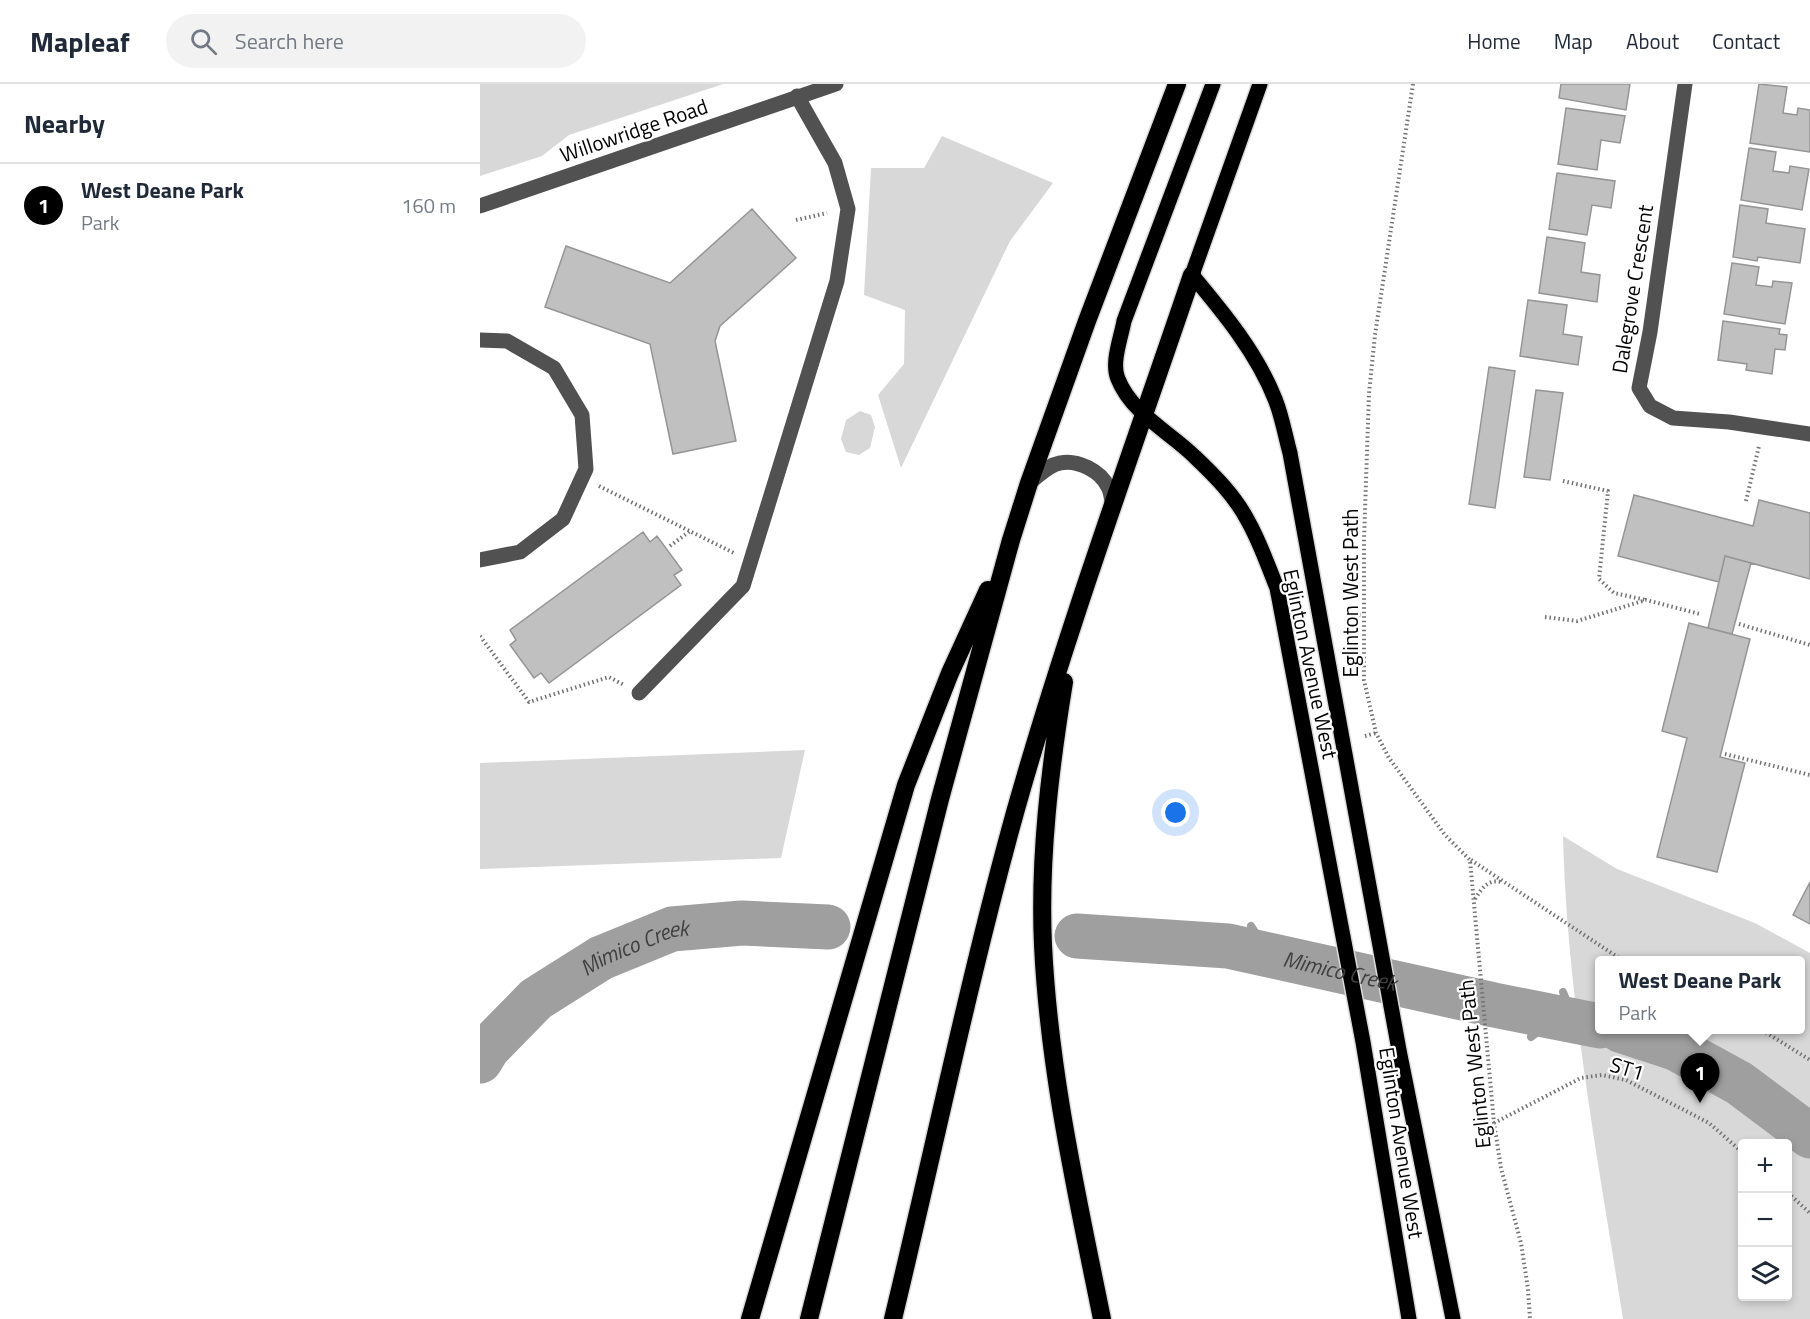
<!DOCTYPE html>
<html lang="en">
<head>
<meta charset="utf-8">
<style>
	:root { --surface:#fff; --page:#f2f2f3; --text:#1f2937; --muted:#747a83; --line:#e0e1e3; --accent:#000 }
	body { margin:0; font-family:"Titillium Web",sans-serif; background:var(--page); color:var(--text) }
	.controls { position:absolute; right:18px; bottom:18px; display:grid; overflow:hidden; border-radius:6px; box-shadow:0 3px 9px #0003 }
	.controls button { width:54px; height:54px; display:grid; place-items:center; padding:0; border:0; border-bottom:2px solid var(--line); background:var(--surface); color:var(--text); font:30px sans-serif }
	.you { position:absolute; left:696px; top:729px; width:21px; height:21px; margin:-15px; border:4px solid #fff; border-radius:50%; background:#1a73e8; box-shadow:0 0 0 9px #1a73e833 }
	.badge { display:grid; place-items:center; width:39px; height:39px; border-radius:50%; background:var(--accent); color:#fff; font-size:20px; font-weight:700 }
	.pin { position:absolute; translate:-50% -50px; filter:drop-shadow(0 2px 3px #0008) }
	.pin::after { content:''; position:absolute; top:32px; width:21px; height:18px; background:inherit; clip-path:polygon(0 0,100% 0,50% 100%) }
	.popup { position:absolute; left:1115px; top:872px; width:210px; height:78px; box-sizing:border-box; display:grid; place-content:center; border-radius:6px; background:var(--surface); filter:drop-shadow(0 2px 4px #0005); font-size:20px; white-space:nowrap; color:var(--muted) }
	.popup b { font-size:22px; color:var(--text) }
	.popup::after { content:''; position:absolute; left:50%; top:100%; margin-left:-12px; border:12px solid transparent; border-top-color:var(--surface) }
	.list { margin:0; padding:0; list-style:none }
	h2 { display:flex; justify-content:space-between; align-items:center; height:78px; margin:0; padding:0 24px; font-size:26px }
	h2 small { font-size:20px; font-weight:400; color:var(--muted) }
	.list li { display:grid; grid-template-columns:39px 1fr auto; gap:18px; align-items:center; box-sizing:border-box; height:84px; padding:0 24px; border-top:2px solid var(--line) }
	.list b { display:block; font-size:22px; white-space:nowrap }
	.list p { margin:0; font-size:20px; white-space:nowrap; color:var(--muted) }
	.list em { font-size:20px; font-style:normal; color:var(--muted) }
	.icon { flex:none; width:33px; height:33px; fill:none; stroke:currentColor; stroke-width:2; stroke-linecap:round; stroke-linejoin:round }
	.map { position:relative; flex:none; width:1330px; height:1235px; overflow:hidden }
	header { display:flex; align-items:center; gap:36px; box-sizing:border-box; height:84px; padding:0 30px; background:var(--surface); border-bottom:2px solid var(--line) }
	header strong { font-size:28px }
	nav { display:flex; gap:33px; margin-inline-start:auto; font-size:21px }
	.search { width:420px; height:54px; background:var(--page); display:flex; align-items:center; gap:15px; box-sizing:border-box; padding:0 21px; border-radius:33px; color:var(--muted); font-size:22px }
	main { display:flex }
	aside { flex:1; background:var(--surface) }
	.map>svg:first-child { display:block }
</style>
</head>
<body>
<header>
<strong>Mapleaf</strong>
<div class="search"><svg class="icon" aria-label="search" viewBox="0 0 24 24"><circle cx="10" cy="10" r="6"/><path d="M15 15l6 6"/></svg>Search here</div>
<nav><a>Home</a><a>Map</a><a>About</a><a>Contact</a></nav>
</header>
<main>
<aside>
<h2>Nearby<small></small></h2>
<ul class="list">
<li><span class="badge">1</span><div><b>West Deane Park</b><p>Park</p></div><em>160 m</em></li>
</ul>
</aside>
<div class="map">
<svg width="1330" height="1235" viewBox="0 0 1330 1235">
	<rect width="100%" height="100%" fill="#fff"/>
	<path fill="#d8d8d8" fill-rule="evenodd" d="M 0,0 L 243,0 L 89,51 L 62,72 L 0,92 Z
		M 462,52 L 573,99 L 530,157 L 421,384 L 398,311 L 424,280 L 425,226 L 384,211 L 391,84 L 444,84 Z
		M 380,327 L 391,331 L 395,343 L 390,364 L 379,371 L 366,368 L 361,355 L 366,336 Z
		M 325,666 L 301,774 L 0,785 L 0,679 Z
		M 1083,752 L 1137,785 L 1275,839 L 1330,869 L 1330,1235 L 1143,1235 C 1118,1075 1087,914 1083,752 ZM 1120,876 L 1320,876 L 1320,946 L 1120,946 ZM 1262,1060 L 1308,1060 L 1308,1212 L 1262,1212 Z"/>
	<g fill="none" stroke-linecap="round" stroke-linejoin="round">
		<path stroke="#9f9f9f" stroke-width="8" d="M 771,842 L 790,872
			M 1083,908 L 1095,937
			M 1051,953 L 1077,933"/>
		<g stroke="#9f9f9f" stroke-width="45">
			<path id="s1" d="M 597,852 L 748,862 L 1014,921 L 1120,942"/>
			<path d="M 1140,946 L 1195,964 L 1259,999 L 1330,1052"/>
			<path id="s2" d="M 0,977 L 8,964 L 56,915 L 121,874 L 192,845 L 262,839 L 348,843"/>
		</g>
	</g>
	<path fill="#c0c0c0" stroke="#959595" stroke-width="1.5" d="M 1081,0 L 1150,0 L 1146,26 L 1079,14 Z
		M 1279,0 L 1307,3 L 1303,29 L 1317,31 L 1318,24 L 1330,26 L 1330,68 L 1270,59 Z
		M 1086,24 L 1145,32 L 1140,59 L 1121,56 L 1117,86 L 1078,80 Z
		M 1269,64 L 1296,68 L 1293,87 L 1309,89 L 1310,82 L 1329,85 L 1322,126 L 1261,116 Z
		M 1077,89 L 1135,97 L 1131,124 L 1112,121 L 1107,151 L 1069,145 Z
		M 1260,121 L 1288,125 L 1286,139 L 1325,145 L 1320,179 L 1278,173 L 1277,177 L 1253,173 Z
		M 272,125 L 316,174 L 240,242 L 235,257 L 256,357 L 193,370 L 170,260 L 65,223 L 86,162 L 190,199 Z
		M 1067,153 L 1105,159 L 1101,188 L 1120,191 L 1117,218 L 1059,209 Z
		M 1252,179 L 1279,183 L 1276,201 L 1292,203 L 1293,197 L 1312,199 L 1305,240 L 1244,230 Z
		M 1048,216 L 1087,221 L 1083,250 L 1102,253 L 1098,281 L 1040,272 Z
		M 1243,237 L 1300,245 L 1299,250 L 1307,251 L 1305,266 L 1295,265 L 1292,290 L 1266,286 L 1267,280 L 1238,276 Z
		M 1009,283 L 1035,287 L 1015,424 L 989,420 Z
		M 1056,306 L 1083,309 L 1070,396 L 1044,393 Z
		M 1154,411 L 1273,442 L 1279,416 L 1330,429 L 1330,495 L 1245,472 L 1239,498 L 1138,472 Z
		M 163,448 L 170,458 L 177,452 L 202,486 L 194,491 L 201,501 L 69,599 L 61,589 L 54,594 L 30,561 L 36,556 L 30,546 Z
		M 1245,472 L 1271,479 L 1252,550 L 1228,544 Z
		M 1209,539 L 1270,555 L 1240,673 L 1265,679 L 1237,788 L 1177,773 L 1207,654 L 1182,647 Z
		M 1330,798 L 1330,840 L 1313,831 Z"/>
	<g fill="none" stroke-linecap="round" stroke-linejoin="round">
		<defs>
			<path id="major" d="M 733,0 L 644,237 C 641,254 631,279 638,295 C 652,330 690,348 715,373 C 735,392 755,412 768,437 C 780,458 788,482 797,504 L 883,958 L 929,1235
				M 780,0 L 712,191 C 743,228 777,269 795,315 C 802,332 805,351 810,369 L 919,966 L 973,1235"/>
			<path id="highway" d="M 584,598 C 570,684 559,774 563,861 C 569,988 597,1111 622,1235
				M 270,1235 L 426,701 L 470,589 L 508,506
				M 329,1235 L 460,715 L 531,456 L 549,399 L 607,237 L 697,0
				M 413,1235 C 454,1065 489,894 536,725 C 587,545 652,368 712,191"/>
		</defs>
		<use href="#major" stroke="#dbdbdb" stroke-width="18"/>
		<use href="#highway" stroke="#dbdbdb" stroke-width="21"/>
		<path stroke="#737373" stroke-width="4" stroke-dasharray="1.5 3" stroke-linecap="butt" d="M 933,0 L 895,251 L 889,309 L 884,456 L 884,596 L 896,649 L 909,674 L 965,751 L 990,776 L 1014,1039 L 1021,1084 L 1041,1159 L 1048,1205 L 1050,1235
			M 316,136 L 347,129
			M 1083,397 L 1128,407 L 1119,495 L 1134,509 L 1166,516
			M 119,402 L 254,469
			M 1266,417 L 1279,362
			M 190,462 L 210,447
			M 870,530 L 883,531
			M 1065,533 L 1097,537 L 1166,516 L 1220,530
			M 1259,540 L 1330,561
			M 0,552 L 49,618 L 129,593 L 144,601
			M 885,652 L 896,649
			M 1245,670 L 1330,691
			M 991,776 L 1142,876
			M 995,815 C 1002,804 1008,795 1021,798
			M 1282,946 L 1330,976
			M 1014,1039 L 1101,994 L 1122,991 L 1146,996 L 1229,1039 L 1262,1068
			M 1308,1109 L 1330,1129"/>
		<path stroke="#515151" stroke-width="15" d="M 1205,0 L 1170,248 L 1159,304 L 1170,322 L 1193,334 L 1249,338 L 1330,350
			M 0,122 L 356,0
			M 0,256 L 27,257 L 74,284 L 102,331 L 106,385 L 83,435 L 40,468 L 0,476
			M 549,399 C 559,392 568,381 580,379 C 597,375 621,387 628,403 C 631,408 631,415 633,421
			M 159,609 L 263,502 L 357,197 L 368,125 L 355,79 L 317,12"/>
		<use href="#major" stroke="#000" stroke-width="15"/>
		<use href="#highway" stroke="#000" stroke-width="18"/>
	</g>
	<g text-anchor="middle" stroke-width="4.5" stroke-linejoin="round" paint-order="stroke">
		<g font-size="21" fill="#000" stroke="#fff">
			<text transform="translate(154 47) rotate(-19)" y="7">Willowridge Road</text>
			<text transform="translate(1153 205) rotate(-81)" y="7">Dalegrove Crescent</text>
			<text transform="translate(871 509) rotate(-90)" y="7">Eglinton West Path</text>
			<text transform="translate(830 580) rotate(78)" y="7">Eglinton Avenue West</text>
			<text transform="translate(995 980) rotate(-96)" y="7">Eglinton West Path</text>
			<text transform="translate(1147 985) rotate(17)" y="7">ST1</text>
			<text transform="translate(921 1059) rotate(81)" y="7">Eglinton Avenue West</text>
		</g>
		<g font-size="22" font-style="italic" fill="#404040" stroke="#fff">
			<text dy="8" stroke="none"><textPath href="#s2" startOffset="196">Mimico Creek</textPath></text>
			<text dy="8" stroke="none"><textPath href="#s1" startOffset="266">Mimico Creek</textPath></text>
		</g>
	</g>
</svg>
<div class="controls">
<button>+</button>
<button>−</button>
<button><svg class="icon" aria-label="layers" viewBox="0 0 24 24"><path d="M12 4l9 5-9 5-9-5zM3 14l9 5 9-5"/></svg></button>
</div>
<div class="you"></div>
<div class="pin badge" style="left:1220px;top:1019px">1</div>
<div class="popup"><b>West Deane Park</b>Park</div>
</div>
</main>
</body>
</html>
